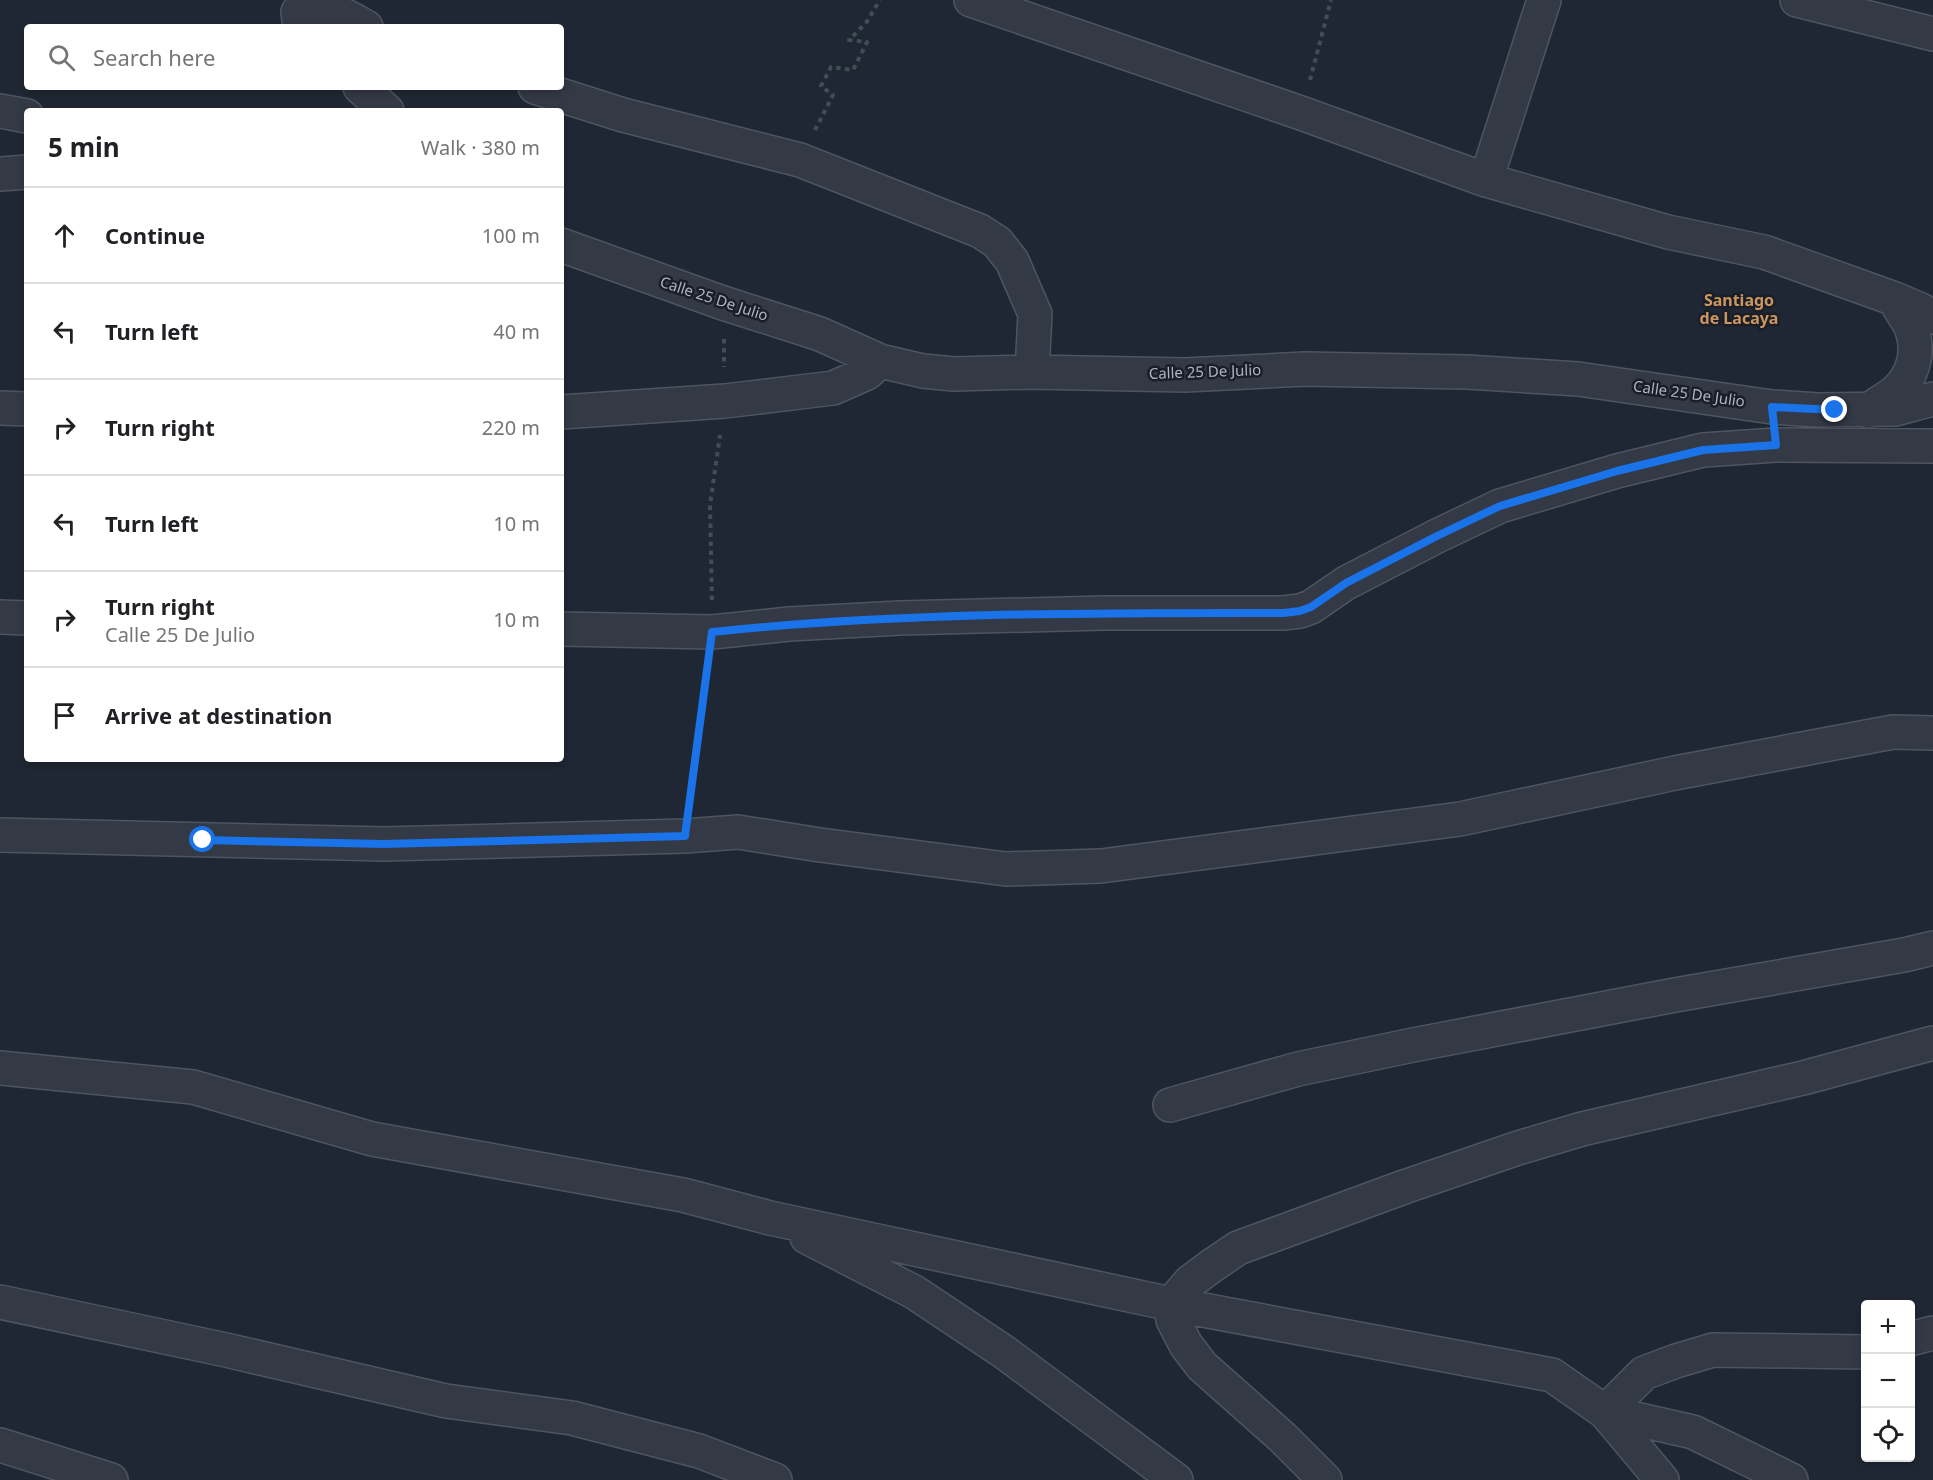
<!DOCTYPE html>
<html lang="en">
<head>
<meta charset="utf-8">
<style>
	:root { --surface:#fff; --page:#f2f2f2; --text:#202124; --muted:#757577; --line:#e0e0e0 }
	body { margin:0; font-family:"Noto Sans",sans-serif; background:var(--page); color:var(--text) }
	.controls { position:absolute; right:18px; bottom:18px; display:grid; overflow:hidden; border-radius:6px; box-shadow:0 3px 9px #0003 }
	.controls button { width:54px; height:54px; display:grid; place-items:center; padding:0; border:0; border-bottom:2px solid var(--line); background:var(--surface); color:var(--text); font:30px sans-serif }
	.stop { position:absolute; width:18px; height:18px; margin:-14px; border:4px solid #1a73e8; border-radius:50%; background:#fff }
	.stop.end { background:#1a73e8; border-color:#fff; box-shadow:0 2px 6px #0008 }
	.list { margin:0; padding:0; list-style:none }
	h2 { display:flex; justify-content:space-between; align-items:center; height:78px; margin:0; padding:0 24px; font-size:26px }
	h2 small { font-size:20px; font-weight:400; color:var(--muted) }
	.list li { display:grid; grid-template-columns:39px 1fr auto; gap:18px; align-items:center; box-sizing:border-box; height:96px; padding:0 24px; border-top:2px solid var(--line) }
	.list b { display:block; font-size:22px; white-space:nowrap }
	.list p { margin:0; font-size:20px; white-space:nowrap; color:var(--muted) }
	.list em { font-size:20px; font-style:normal; color:var(--muted) }
	.icon { flex:none; width:33px; height:33px; fill:none; stroke:currentColor; stroke-width:2; stroke-linecap:round; stroke-linejoin:round }
	.map { position:relative; flex:none; width:1933px; height:1480px; overflow:hidden }
	.search { position:absolute; background:var(--surface); box-shadow:0 3px 9px #0003; left:24px; top:24px; width:540px; height:66px; display:flex; align-items:center; gap:15px; box-sizing:border-box; padding:0 21px; border-radius:6px; color:var(--muted); font-size:22px }
	.panel { position:absolute; background:var(--surface); box-shadow:0 3px 9px #0003; left:24px; top:108px; width:540px; height:654px; border-radius:6px }
	.map>svg:first-child { display:block }
</style>
</head>
<body>
<div class="map">
<svg width="1933" height="1480" viewBox="0 0 1933 1480">
	<rect width="100%" height="100%" fill="#202734"/>
	<g fill="none" stroke-linecap="round" stroke-linejoin="round">
		<defs>
			<path id="minor" d="M 971,0 L 1301,113 L 1486,180 L 1668,232 L 1764,252 L 1895,299 L 1921,310 L 1933,317
				M 1797,0 L 1933,34
				M 300,27 L 298,12 C 320,0 345,15 366,27
				M 360,87 L 387,111
				M 535,87 L 623,115 L 800,160 L 980,231 L 997,242 L 1012,261 L 1035,314 L 1032,372
				M 0,111 L 27,116
				M 0,174 L 27,172
				M 1486,180 L 1544,0
				M 561,245 L 723,303 L 820,334 L 880,361 L 923,371 L 954,374 L 1032,372 L 1185,375 L 1305,369 L 1467,372 L 1578,379 L 1772,407 L 1818,410 L 1895,409 L 1933,399
				M 0,408 L 27,409
				M 1868,411 C 1877,403 1887,399 1895,392 C 1914,376 1920,350 1911,327 C 1906,317 1899,309 1895,299
				M 561,412 L 725,401 L 833,388 L 867,373 L 880,361
				M 0,617 L 27,618
				M 561,629 L 712,632 L 789,624 L 900,618 L 1104,613 L 1283,613 L 1300,611 L 1311,607 L 1346,583 L 1437,536 L 1500,506 L 1617,471 L 1703,450 L 1776,445 L 1933,446
				M 0,835 L 384,844 L 685,836 L 738,832 L 820,845 L 1006,869 L 1101,866 L 1460,819 L 1675,773 L 1893,732 L 1933,733
				M 0,1068 L 193,1087 L 372,1139 L 683,1195 L 770,1218 L 1171,1304 L 1552,1375 L 1605,1412 L 1693,1432 L 1791,1480
				M 1170,1105 L 1298,1069 L 1413,1045 L 1675,995 L 1904,955 L 1933,948
				M 807,1237 L 914,1292 L 1004,1352 L 1176,1480
				M 0,1302 L 226,1350 L 446,1401 L 572,1418 L 699,1451 L 775,1480
				M 1910,1339 L 1933,1333
				M 0,1445 L 111,1480
				M 1325,1480 L 1282,1437 L 1202,1366 L 1186,1345 L 1173,1320 L 1171,1304 L 1190,1282 L 1210,1267 L 1238,1248 L 1404,1187 L 1518,1148 L 1582,1129 L 1803,1078 L 1933,1043
				M 1662,1480 L 1605,1412 L 1644,1373 L 1676,1361 L 1713,1350 L 1866,1352"/>
		</defs>
		<use href="#minor" stroke="#4e5460" stroke-width="36"/>
		<path stroke="#3f4f53" stroke-width="4" stroke-dasharray="4.5 4.5" stroke-linecap="butt" d="M 1310,80 L 1331,0
			M 815,130 L 833,95 L 821,86 L 831,67 L 853,70 L 867,42 L 849,40 L 866,23 L 880,0
			M 724,339 L 724,367
			M 712,600 L 710,505 L 720,435
			M 689,803 L 708,665"/>
		<use href="#minor" stroke="#333945" stroke-width="33"/>
	</g>
	<g fill="none" stroke-linecap="round" stroke-linejoin="round">
		<path stroke="#1a73e8" stroke-width="8" d="M 203,840 L 384,844 L 685,836 L 712,632 C 901,612 1092,613 1283,613 L 1300,611 L 1311,607 L 1346,583 L 1437,536 L 1500,506 L 1617,471 L 1703,450 L 1776,445 L 1772,407 L 1835,410"/>
	</g>
	<g text-anchor="middle" stroke-width="5" stroke-linejoin="round" paint-order="stroke">
		<g font-size="15" fill="#adb4c2" stroke="#191e29">
			<text transform="translate(714 299) rotate(18)" y="5">Calle 25 De Julio</text>
			<text transform="translate(1205 372) rotate(-2)" y="5">Calle 25 De Julio</text>
			<text transform="translate(1689 394) rotate(8)" y="5">Calle 25 De Julio</text>
		</g>
		<g font-size="16" font-weight="bold" fill="#cc965e" stroke="#191e29">
			<text x="1739" y="306">Santiago<tspan x="1739" dy="18">de Lacaya</tspan></text>
		</g>
	</g>
</svg>
<div class="controls">
<button>+</button>
<button>−</button>
<button><svg class="icon" aria-label="locate" viewBox="0 0 24 24"><circle cx="12" cy="12" r="6"/><path d="M12 2v4M12 18v4M2 12h4M18 12h4"/></svg></button>
</div>
<div class="stop" style="left:203px;top:840px"></div>
<div class="stop end" style="left:1835px;top:410px"></div>
<div class="search"><svg class="icon" aria-label="search" viewBox="0 0 24 24"><circle cx="10" cy="10" r="6"/><path d="M15 15l6 6"/></svg>Search here</div>
<section class="panel">
<h2>5 min<small>Walk · 380 m</small></h2>
<ul class="list">
<li><svg class="icon" aria-label="ahead" viewBox="0 0 24 24"><path d="M12 20V5M6 11l6-6 6 6"/></svg><div><b>Continue</b></div><em>100 m</em></li>
<li><svg class="icon" aria-label="left" viewBox="0 0 24 24"><path d="M17 20v-9H6M10 6l-5 5 5 5"/></svg><div><b>Turn left</b></div><em>40 m</em></li>
<li><svg class="icon" aria-label="right" viewBox="0 0 24 24"><path d="M7 20v-9h11M14 6l5 5-5 5"/></svg><div><b>Turn right</b></div><em>220 m</em></li>
<li><svg class="icon" aria-label="left" viewBox="0 0 24 24"><path d="M17 20v-9H6M10 6l-5 5 5 5"/></svg><div><b>Turn left</b></div><em>10 m</em></li>
<li><svg class="icon" aria-label="right" viewBox="0 0 24 24"><path d="M7 20v-9h11M14 6l5 5-5 5"/></svg><div><b>Turn right</b><p>Calle 25 De Julio</p></div><em>10 m</em></li>
<li><svg class="icon" aria-label="arrive" viewBox="0 0 24 24"><path d="M6 21V4h12l-3 4 3 4H6"/></svg><div><b>Arrive at destination</b></div></li>
</ul>
</section>
</div>
</body>
</html>
